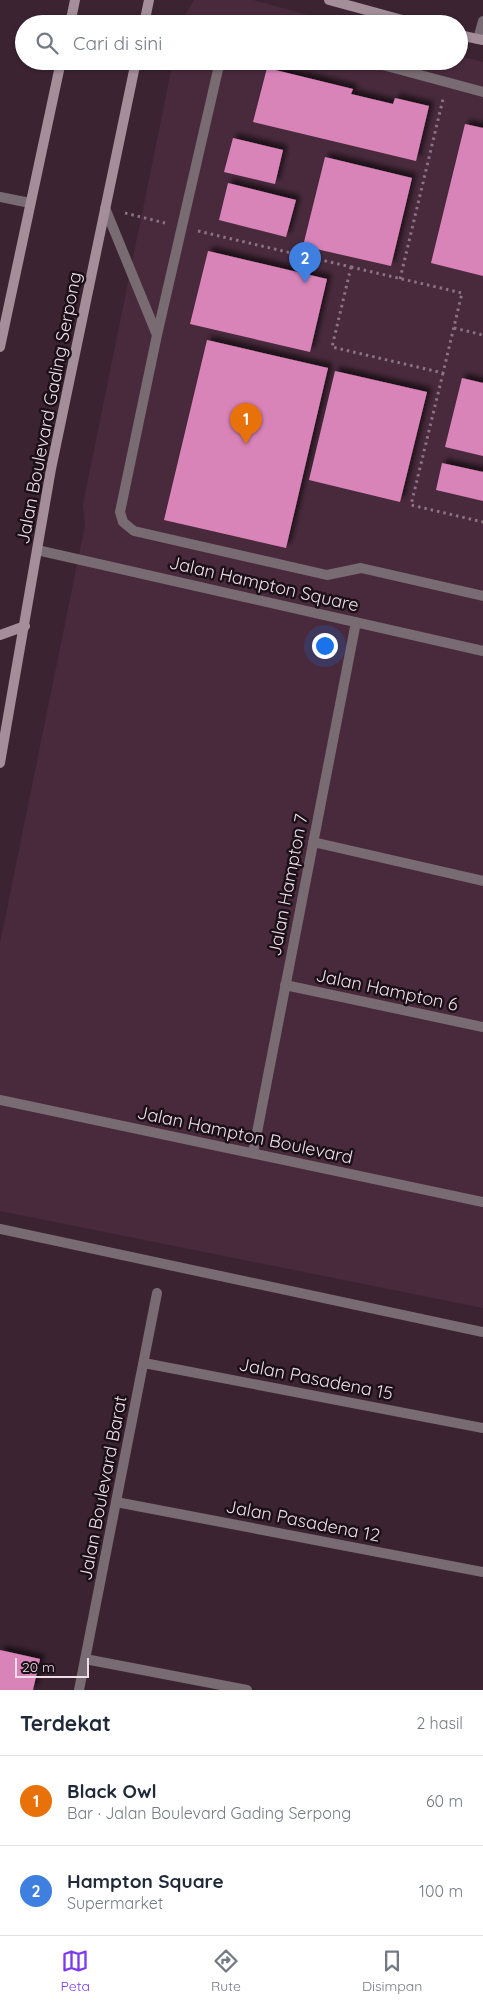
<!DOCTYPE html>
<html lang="id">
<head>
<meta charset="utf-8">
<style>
	:root { --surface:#fff; --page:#f2f2f3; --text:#1f2937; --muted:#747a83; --line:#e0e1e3; --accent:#7c3aed }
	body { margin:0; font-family:Quicksand,sans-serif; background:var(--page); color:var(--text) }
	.scale { position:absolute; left:15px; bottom:12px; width:74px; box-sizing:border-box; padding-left:5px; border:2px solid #efdee7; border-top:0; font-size:14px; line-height:18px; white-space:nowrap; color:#efdee7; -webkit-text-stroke:4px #1b1017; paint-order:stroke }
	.you { position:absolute; left:324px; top:645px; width:18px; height:18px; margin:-12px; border:4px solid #fff; border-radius:50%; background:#1a73e8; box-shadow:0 0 0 8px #1a73e833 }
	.badge { display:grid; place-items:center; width:32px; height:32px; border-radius:50%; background:var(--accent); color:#fff; font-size:16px; font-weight:700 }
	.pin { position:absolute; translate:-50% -41px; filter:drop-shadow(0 1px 2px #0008) }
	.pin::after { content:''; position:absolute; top:26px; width:18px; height:15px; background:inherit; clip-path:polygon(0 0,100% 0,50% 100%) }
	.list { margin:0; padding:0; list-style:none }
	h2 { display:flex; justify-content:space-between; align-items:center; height:65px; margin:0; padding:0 20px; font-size:21px }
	h2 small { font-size:16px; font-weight:400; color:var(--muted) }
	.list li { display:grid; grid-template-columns:32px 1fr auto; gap:15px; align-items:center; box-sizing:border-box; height:90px; padding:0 20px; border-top:1px solid var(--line) }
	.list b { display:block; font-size:19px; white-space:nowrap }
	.list p { margin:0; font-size:16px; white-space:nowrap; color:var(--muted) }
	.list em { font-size:16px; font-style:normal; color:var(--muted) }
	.icon { flex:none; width:28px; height:28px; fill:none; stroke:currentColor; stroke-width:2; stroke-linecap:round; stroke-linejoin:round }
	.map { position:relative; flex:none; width:483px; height:1690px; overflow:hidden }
	.search { position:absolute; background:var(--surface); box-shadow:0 1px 4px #0004; left:15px; right:15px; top:15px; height:55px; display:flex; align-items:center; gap:12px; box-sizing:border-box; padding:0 18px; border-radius:28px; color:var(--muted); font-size:19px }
	.sheet { height:245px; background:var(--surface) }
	nav { display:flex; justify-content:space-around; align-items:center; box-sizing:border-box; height:70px; border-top:1px solid var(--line); background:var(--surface); font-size:14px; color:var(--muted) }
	nav a { display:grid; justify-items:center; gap:2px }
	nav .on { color:var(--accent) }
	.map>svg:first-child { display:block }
</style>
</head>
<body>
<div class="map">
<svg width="483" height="1690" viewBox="0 0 483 1690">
	<defs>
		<filter id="shadow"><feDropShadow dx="4.5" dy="-4.5" stdDeviation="2.5" flood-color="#0009"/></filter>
	</defs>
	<rect width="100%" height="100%" fill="#3b2332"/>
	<path fill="#482a3c" d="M 194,0 L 253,0 L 341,24 L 180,24 Z
		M 459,56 L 483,62 L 483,1308 L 0,1211 L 0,943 L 85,525 L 83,504 L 173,61 L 459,61 Z"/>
	<path fill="#d984b9" filter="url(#shadow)" d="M 267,68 L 353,89 L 351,94 L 393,104 L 395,98 L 429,106 L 416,161 L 253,122 Z
		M 465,124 L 483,128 L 483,276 L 431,263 Z
		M 233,138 L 283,150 L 275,184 L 224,172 Z
		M 325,157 L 412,178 L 391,266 L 303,246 Z
		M 228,183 L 296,200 L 286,237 L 219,220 Z
		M 208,251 L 327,279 L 310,352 L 190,324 Z
		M 207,340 L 328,368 L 286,548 L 164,520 Z
		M 335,371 L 427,392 L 400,502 L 309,480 Z
		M 462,378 L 483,383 L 483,456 L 445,447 Z
		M 442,463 L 483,472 L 483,501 L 436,490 Z
		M 0,1650 L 40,1659 L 33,1690 L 0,1690 Z"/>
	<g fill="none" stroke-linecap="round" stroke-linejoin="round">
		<path stroke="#897480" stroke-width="3" stroke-dasharray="2.5 4" stroke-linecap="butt" d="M 125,213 L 165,223
			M 198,231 L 351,267
			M 351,267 L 462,293 L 443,373 L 332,347 Z
			M 400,279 L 443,99
			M 454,328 L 483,335
			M 443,373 L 411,505 L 483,522"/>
		<path stroke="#786b72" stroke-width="10" d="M 368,61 L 483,92
			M 0,197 L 30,203
			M 105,208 L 157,335 L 120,512 L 123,522 L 134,531 L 327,575 L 361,568 L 483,596
			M 157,335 L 220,61
			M 37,550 L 483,651
			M 313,842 L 483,881
			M 285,985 L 483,1027
			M 253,1153 L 356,622"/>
		<path stroke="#786b72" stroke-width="10" d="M 478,39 L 483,21
			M 0,1100 L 483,1202
			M 0,1229 L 483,1332
			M 144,1363 L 483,1428
			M 116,1502 L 483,1572
			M 85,1659 L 247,1690
			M 79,1690 L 157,1293"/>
		<path stroke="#a38e9a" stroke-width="10" d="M 329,0 L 417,24
			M 70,24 L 75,0
			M 144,24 L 149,0
			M 459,35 L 483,40
			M 0,347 L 61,61
			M 0,635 L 25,626
			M 0,763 L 51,469 L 136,61"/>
	</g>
	<g text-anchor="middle" stroke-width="5" stroke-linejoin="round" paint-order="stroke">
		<g font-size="18" fill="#efdee7" stroke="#1b1017">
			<text transform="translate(49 408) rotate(-79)" y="6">Jalan Boulevard Gading Serpong</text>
			<text transform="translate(264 584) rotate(13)" y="6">Jalan Hampton Square</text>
			<text transform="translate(288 885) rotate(-79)" y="6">Jalan Hampton 7</text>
			<text transform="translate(387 990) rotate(12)" y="6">Jalan Hampton 6</text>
			<text transform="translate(245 1135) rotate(12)" y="6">Jalan Hampton Boulevard</text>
			<text transform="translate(316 1379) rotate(11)" y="6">Jalan Pasadena 15</text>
			<text transform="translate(103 1488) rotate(-79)" y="6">Jalan Boulevard Barat</text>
			<text transform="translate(303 1521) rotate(11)" y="6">Jalan Pasadena 12</text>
		</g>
	</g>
</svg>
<div class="scale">20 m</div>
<div class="you"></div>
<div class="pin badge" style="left:246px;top:444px;background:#e8710a">1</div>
<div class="pin badge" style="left:305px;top:283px;background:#3f7fe0">2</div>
<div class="search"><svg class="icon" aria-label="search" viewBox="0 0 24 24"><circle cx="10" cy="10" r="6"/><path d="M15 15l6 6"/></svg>Cari di sini</div>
</div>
<section class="sheet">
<h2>Terdekat<small>2 hasil</small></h2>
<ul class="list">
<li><span class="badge" style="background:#e8710a">1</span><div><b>Black Owl</b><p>Bar · Jalan Boulevard Gading Serpong</p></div><em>60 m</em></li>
<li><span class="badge" style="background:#3f7fe0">2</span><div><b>Hampton Square</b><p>Supermarket</p></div><em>100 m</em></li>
</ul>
</section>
<nav>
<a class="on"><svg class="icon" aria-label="map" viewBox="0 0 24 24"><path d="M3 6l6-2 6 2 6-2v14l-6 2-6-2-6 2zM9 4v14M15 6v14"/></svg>Peta</a>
<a><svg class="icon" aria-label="directions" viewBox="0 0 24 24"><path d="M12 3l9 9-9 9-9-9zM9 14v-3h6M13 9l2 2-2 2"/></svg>Rute</a>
<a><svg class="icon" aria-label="saved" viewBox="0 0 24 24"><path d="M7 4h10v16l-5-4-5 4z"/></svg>Disimpan</a>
</nav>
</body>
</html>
